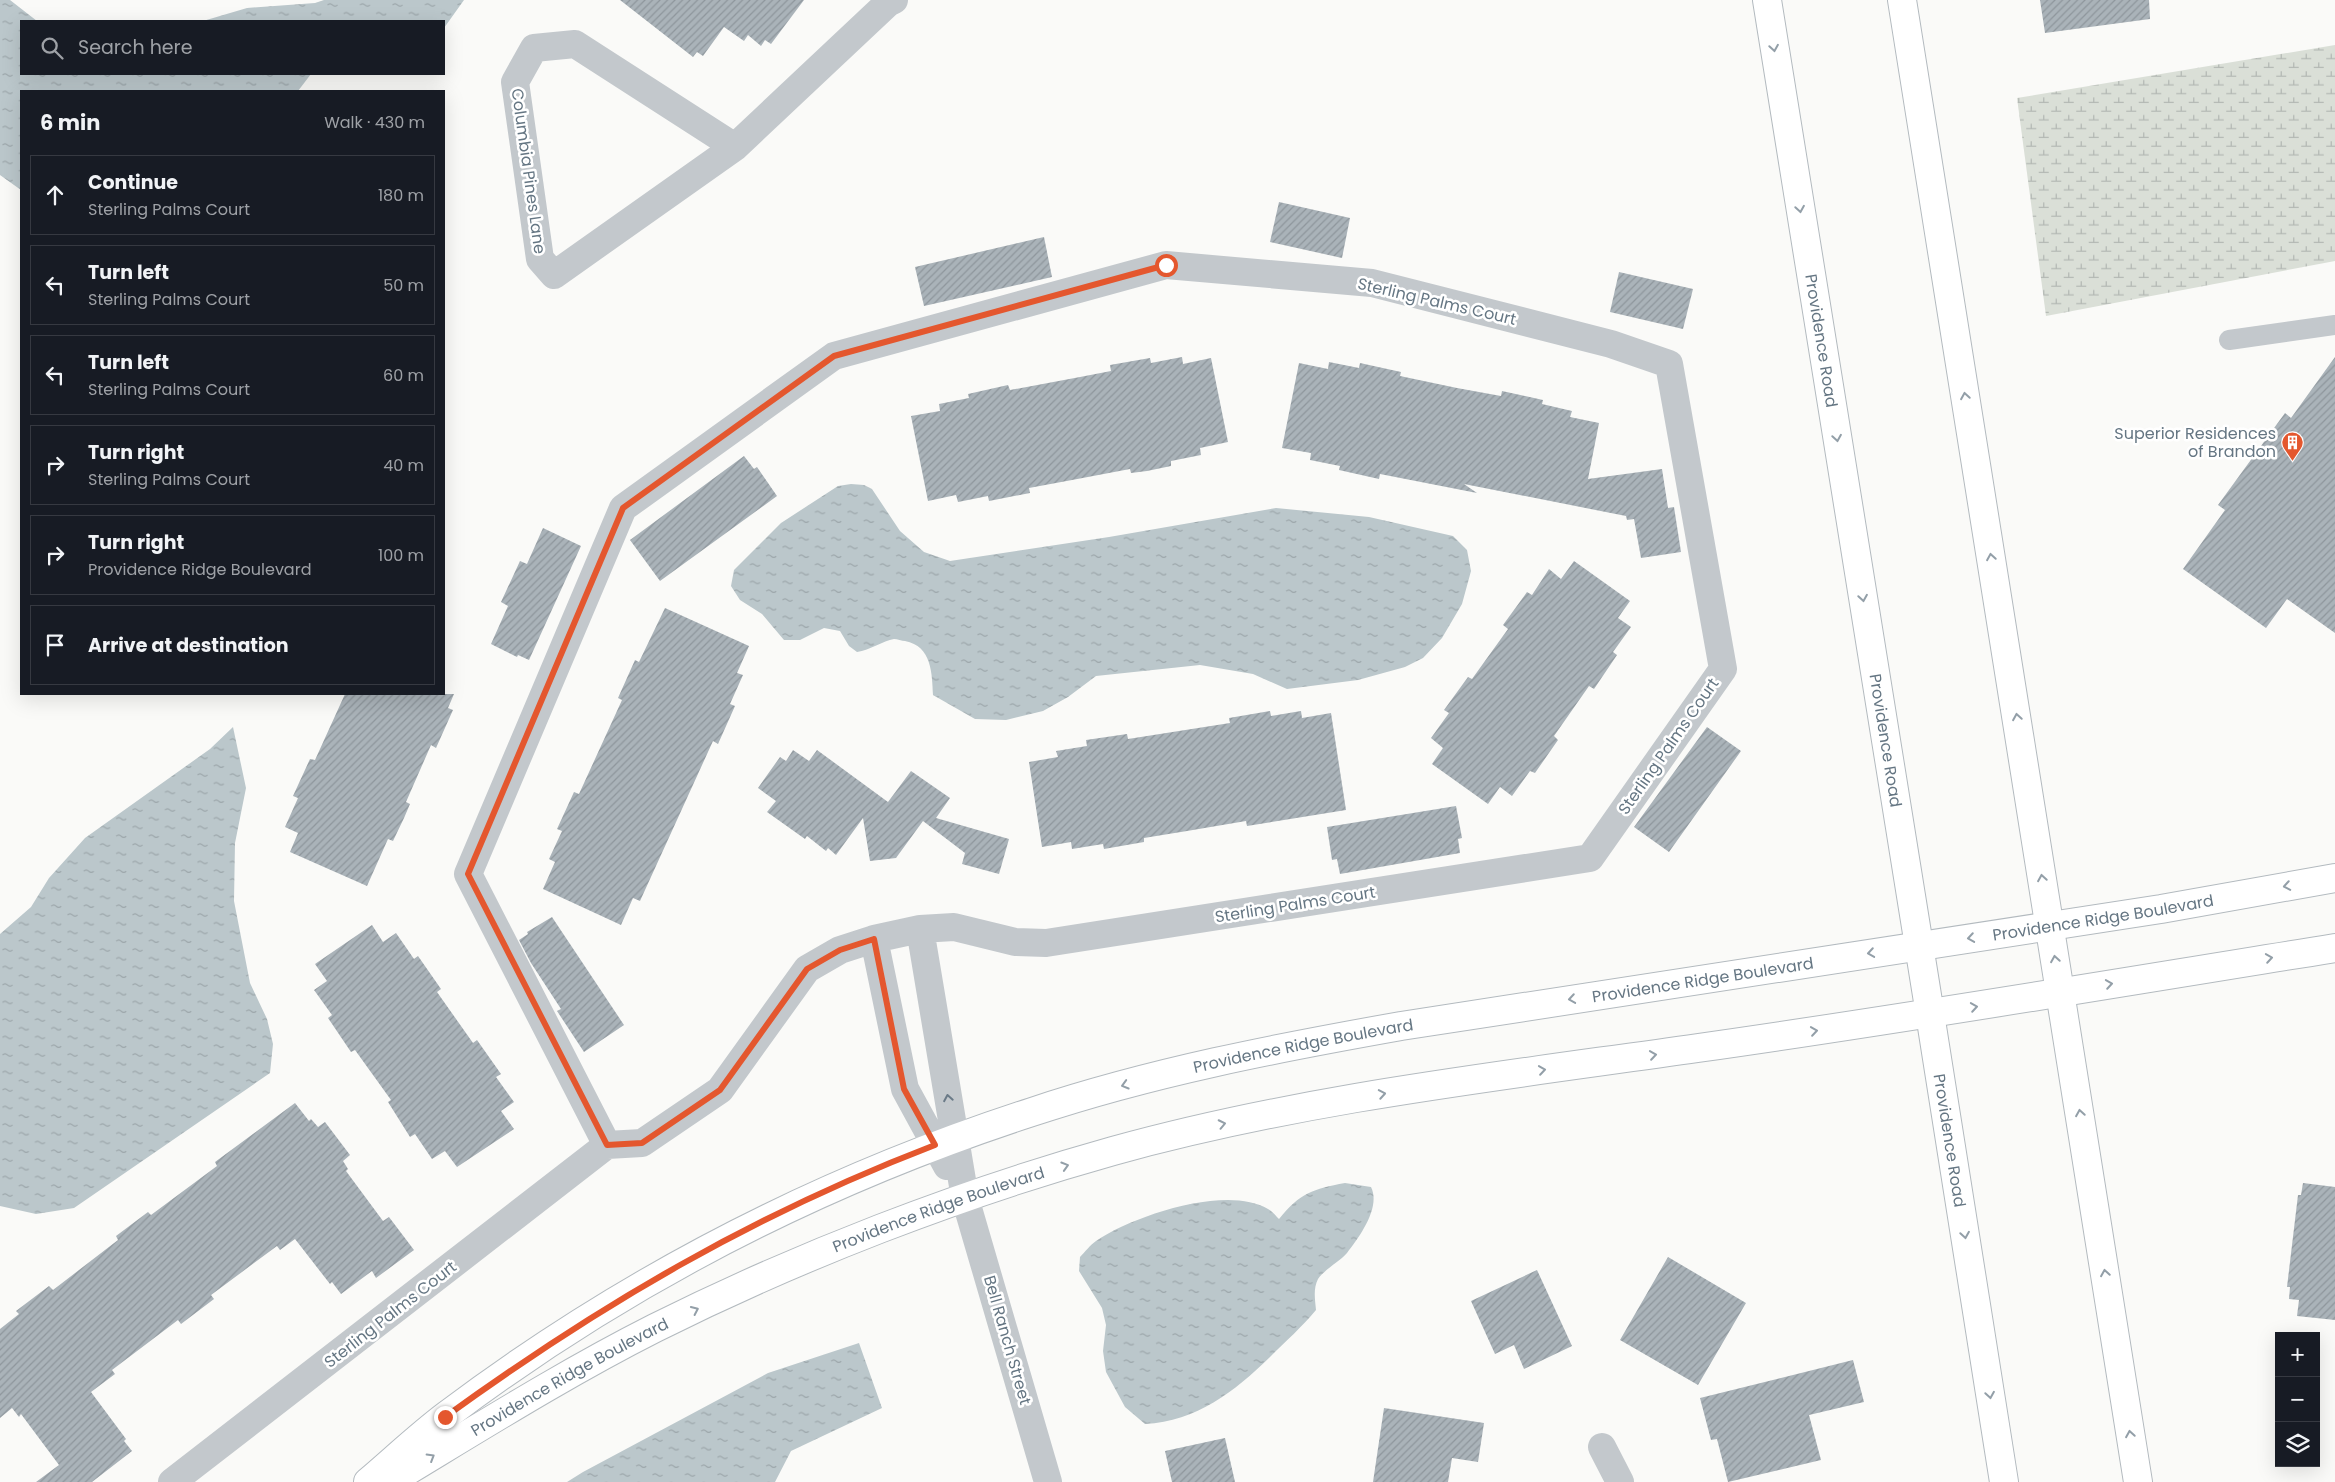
<!DOCTYPE html>
<html lang="en">
<head>
<meta charset="utf-8">
<style>
	:root { --surface:#171b24; --page:#20242c; --text:#f1f3f6; --muted:#9ea1a6; --line:#363941 }
	body { margin:0; font-family:Poppins,sans-serif; background:var(--page); color:var(--text) }
	.controls { position:absolute; right:15px; bottom:15px; display:grid; overflow:hidden; border-radius:0px; box-shadow:0 5px 20px #0002 }
	.controls button { width:45px; height:45px; display:grid; place-items:center; padding:0; border:0; border-bottom:1px solid var(--line); background:var(--surface); color:var(--text); font:25px sans-serif }
	.stop { position:absolute; width:15px; height:15px; margin:-11px; border:4px solid #e4572e; border-radius:50%; background:#fff }
	.stop.end { background:#e4572e; border-color:#fff; box-shadow:0 1px 5px #0008 }
	.list { margin:0; padding:0; list-style:none }
	h2 { display:flex; justify-content:space-between; align-items:center; height:65px; margin:0; padding:0 20px; font-size:21px }
	h2 small { font-size:16px; font-weight:400; color:var(--muted) }
	.list li { display:grid; grid-template-columns:32px 1fr auto; gap:15px; align-items:center; box-sizing:border-box; height:80px; margin:0 10px 10px; padding:0 10px; border:1px solid var(--line); border-radius:0px }
	.list b { display:block; font-size:19px; white-space:nowrap }
	.list p { margin:0; font-size:16px; white-space:nowrap; color:var(--muted) }
	.list em { font-size:16px; font-style:normal; color:var(--muted) }
	.icon { flex:none; width:28px; height:28px; fill:none; stroke:currentColor; stroke-width:2; stroke-linecap:round; stroke-linejoin:round }
	.map { position:relative; flex:none; width:2335px; height:1482px; overflow:hidden }
	.search { position:absolute; background:var(--surface); box-shadow:0 5px 20px #0002; left:20px; top:20px; width:425px; height:55px; display:flex; align-items:center; gap:12px; box-sizing:border-box; padding:0 18px; border-radius:0px; color:var(--muted); font-size:19px }
	.panel { position:absolute; background:var(--surface); box-shadow:0 5px 20px #0002; left:20px; top:90px; width:425px; height:605px; border-radius:0px }
	.map>svg:first-child { display:block }
</style>
</head>
<body>
<div class="map">
<svg width="2335" height="1482" viewBox="0 0 2335 1482">
	<defs>
		<pattern id="wetland-marsh" width="20" height="14" patternUnits="userSpaceOnUse" patternTransform="scale(1.25)"><rect width="20" height="14" fill="#dadfd7"/><path d="M1 5h8M5 5V1M11 12h8M15 12V8" fill="none" stroke="#b4b9b4"/></pattern>
		<pattern id="water-ripples" width="26" height="14" patternUnits="userSpaceOnUse" patternTransform="scale(1.25)"><rect width="26" height="14" fill="#bbc7cb"/><path d="M2 4q2-2 4 0t4 0M15 11q2-2 4 0t4 0" fill="none" stroke="#9ca6aa"/></pattern>
		<pattern id="building-hatch" width="6" height="6" patternUnits="userSpaceOnUse" patternTransform="scale(1.25)"><rect width="6" height="6" fill="#aab3b9"/><path d="M-1 1l2-2M0 6l6-6M5 7l2-2" fill="none" stroke="#8e969c"/></pattern>
	</defs>
	<rect width="100%" height="100%" fill="#fafaf8"/>
	<path fill="url(#wetland-marsh)" d="M 2335,45 L 2335,261 L 2046,316 L 2017,98 Z"/>
	<path fill="url(#water-ripples)" d="M 0,0 L 10,0 L 37,21 L 21,21 L 21,74 L 311,74 L 298,91 L 21,91 L 21,190 L 0,175 Z
		M 324,0 L 464,0 L 444,28 L 444,21 L 203,21 L 247,8 L 315,3 Z
		M 851,484 L 864,485 L 872,489 L 900,531 L 924,552 L 950,561 L 1109,537 L 1276,508 L 1369,517 L 1453,536 L 1467,550 L 1471,571 L 1462,604 L 1442,638 L 1423,658 L 1405,667 L 1358,680 L 1287,689 L 1253,674 L 1200,665 L 1096,676 L 1068,697 L 1043,711 L 1006,720 L 975,719 L 933,695 C 932,674 932,646 905,641 C 902,641 897,639 894,639 C 883,641 870,650 857,652 L 849,646 L 840,631 L 824,628 L 800,640 L 784,640 L 762,614 L 740,600 L 731,586 L 734,570 L 781,523 L 838,486 Z
		M 233,727 L 246,788 L 235,843 L 234,901 L 250,983 L 267,1019 L 273,1044 L 270,1073 L 74,1208 L 36,1214 L 0,1206 L 0,934 L 31,907 L 49,878 L 85,838 L 210,749 Z
		M 1345,1183 L 1371,1187 C 1381,1207 1360,1236 1347,1253 C 1339,1262 1325,1269 1318,1279 C 1313,1289 1315,1299 1316,1310 C 1302,1327 1286,1341 1270,1357 C 1234,1392 1197,1421 1145,1424 L 1125,1407 L 1106,1372 L 1103,1351 L 1106,1325 L 1102,1308 L 1079,1271 L 1080,1257 C 1085,1252 1090,1245 1096,1241 C 1132,1216 1227,1184 1268,1209 C 1272,1211 1276,1216 1279,1219 C 1300,1193 1313,1189 1345,1183 Z
		M 859,1343 L 882,1408 L 791,1451 L 775,1482 L 567,1482 L 583,1472 L 768,1373 Z"/>
	<path fill="url(#building-hatch)" d="M 620,0 L 804,0 L 771,44 L 765,40 L 761,46 L 748,35 L 744,41 L 724,27 L 703,56 L 697,52 L 693,57 Z
		M 2040,0 L 2149,0 L 2150,19 L 2045,33 Z
		M 1279,202 L 1350,218 L 1342,258 L 1270,242 Z
		M 1044,237 L 1052,277 L 924,306 L 915,267 Z
		M 1619,272 L 1693,289 L 1683,329 L 1610,312 Z
		M 1182,357 L 1183,364 L 1211,358 L 1228,442 L 1200,448 L 1201,455 L 1171,461 L 1171,466 L 1147,471 L 1131,473 L 1130,469 L 1072,480 L 1029,488 L 1030,493 L 989,501 L 988,496 L 958,502 L 956,495 L 928,501 L 911,416 L 940,411 L 939,404 L 969,398 L 968,394 L 1008,385 L 1010,390 L 1080,377 L 1111,371 L 1110,365 L 1150,358 L 1151,363 Z
		M 2335,357 L 2335,633 L 2287,599 L 2266,628 L 2183,569 L 2225,510 L 2218,505 L 2285,413 L 2291,418 Z
		M 1329,362 L 1359,368 L 1360,363 L 1401,372 L 1400,376 L 1457,388 L 1501,396 L 1502,391 L 1543,400 L 1542,404 L 1572,411 L 1570,417 L 1599,423 L 1588,479 L 1662,469 L 1668,508 L 1674,507 L 1681,552 L 1641,558 L 1634,519 L 1627,520 L 1626,516 L 1464,484 L 1477,493 L 1380,474 L 1379,479 L 1339,470 L 1340,466 L 1310,460 L 1311,453 L 1282,448 L 1299,363 L 1328,369 Z
		M 744,456 L 754,469 L 757,467 L 777,496 L 660,581 L 630,540 Z
		M 543,528 L 581,546 L 529,660 L 518,655 L 517,657 L 491,644 L 508,606 L 501,602 L 520,561 L 527,564 Z
		M 1574,561 L 1630,601 L 1618,618 L 1631,627 L 1613,652 L 1617,655 L 1594,689 L 1589,686 L 1554,736 L 1558,740 L 1535,773 L 1530,771 L 1512,796 L 1500,787 L 1488,804 L 1432,764 L 1443,748 L 1431,738 L 1449,713 L 1444,710 L 1468,677 L 1472,679 L 1508,629 L 1503,625 L 1527,592 L 1532,595 L 1549,569 L 1561,579 Z
		M 665,608 L 749,646 L 737,673 L 743,675 L 730,704 L 735,706 L 718,744 L 713,741 L 640,901 L 633,898 L 621,925 L 543,889 L 555,862 L 549,859 L 562,831 L 557,829 L 574,792 L 579,794 L 622,700 L 618,698 L 635,660 L 639,662 Z
		M 345,694 L 454,694 L 448,708 L 453,710 L 436,748 L 431,745 L 406,802 L 410,804 L 404,818 L 393,841 L 388,839 L 367,886 L 290,852 L 298,833 L 285,827 L 298,798 L 293,796 L 310,759 L 315,760 Z
		M 1270,711 L 1271,716 L 1301,711 L 1302,718 L 1331,713 L 1346,810 L 1247,826 L 1246,821 L 1187,831 L 1144,838 L 1144,842 L 1104,849 L 1103,844 L 1072,849 L 1071,842 L 1042,847 L 1029,762 L 1058,757 L 1056,751 L 1087,746 L 1086,740 L 1127,734 L 1128,739 L 1230,723 L 1229,718 Z
		M 1707,727 L 1741,751 L 1669,852 L 1634,827 Z
		M 793,750 L 809,761 L 817,750 L 888,802 L 911,771 L 950,798 L 936,818 L 1009,839 L 999,874 L 962,864 L 965,853 L 923,821 L 896,858 L 870,861 L 863,818 L 836,855 L 828,848 L 826,851 L 807,836 L 805,839 L 767,812 L 776,801 L 758,788 L 780,757 L 786,761 Z
		M 1456,806 L 1462,838 L 1458,839 L 1460,853 L 1340,874 L 1337,859 L 1332,860 L 1327,827 Z
		M 552,917 L 624,1025 L 584,1052 L 557,1011 L 561,1009 L 531,963 L 519,940 L 528,934 L 527,932 Z
		M 372,925 L 383,942 L 396,933 L 414,959 L 418,956 L 441,989 L 437,992 L 473,1043 L 477,1040 L 501,1074 L 496,1077 L 514,1102 L 501,1111 L 514,1129 L 457,1167 L 445,1151 L 432,1159 L 415,1134 L 410,1137 L 388,1102 L 391,1100 L 355,1050 L 351,1052 L 328,1018 L 332,1015 L 314,990 L 327,981 L 315,964 Z
		M 295,1103 L 309,1121 L 311,1119 L 318,1127 L 325,1122 L 350,1155 L 343,1161 L 348,1169 L 346,1171 L 383,1221 L 389,1217 L 414,1250 L 376,1278 L 372,1271 L 341,1294 L 332,1282 L 330,1284 L 295,1239 L 280,1250 L 277,1246 L 211,1295 L 214,1299 L 181,1324 L 178,1320 L 112,1370 L 115,1374 L 91,1392 L 126,1439 L 124,1441 L 132,1451 L 92,1482 L 36,1482 L 59,1465 L 21,1414 L 19,1417 L 12,1408 L 0,1418 L 0,1329 L 19,1314 L 16,1311 L 49,1286 L 53,1290 L 118,1240 L 116,1236 L 148,1212 L 151,1215 L 217,1166 L 215,1162 Z
		M 2303,1183 L 2335,1187 L 2335,1320 L 2297,1316 L 2299,1300 L 2289,1299 L 2290,1287 L 2287,1287 L 2298,1195 L 2301,1195 Z
		M 1668,1257 L 1746,1303 L 1698,1385 L 1620,1340 Z
		M 1537,1270 L 1572,1346 L 1524,1369 L 1514,1345 L 1495,1354 L 1471,1301 Z
		M 1853,1360 L 1864,1402 L 1809,1415 L 1821,1460 L 1728,1482 L 1717,1439 L 1711,1440 L 1700,1398 Z
		M 1384,1408 L 1484,1423 L 1478,1462 L 1452,1458 L 1448,1482 L 1373,1482 Z
		M 1225,1438 L 1235,1482 L 1172,1482 L 1165,1451 Z"/>
	<g fill="none" stroke-linecap="round" stroke-linejoin="round">
		<defs>
			<g id="secondary">
				<path id="s1" d="M 1767,0 L 1930,1014 L 2004,1482"/>
				<path d="M 1902,0 L 2138,1482"/>
				<path id="s2" d="M 368,1482 C 394,1460 419,1436 447,1415 C 625,1281 819,1181 1032,1112 C 1152,1072 1277,1048 1401,1026 L 2161,909 L 2335,878"/>
				<path id="s3" d="M 389,1482 C 477,1429 564,1374 655,1328 C 799,1256 959,1194 1113,1151 C 1304,1098 1502,1076 1698,1048 C 1911,1018 2123,982 2335,948"/>
			</g>
		</defs>
		<use href="#secondary" stroke="#b3babf" stroke-width="30"/>
		<path stroke="#c3c8cc" stroke-width="20" d="M 2229,340 L 2335,325"/>
		<path stroke="#c3c8cc" stroke-width="28" d="M 735,147 L 575,44 L 534,48 L 515,82 L 540,259 L 554,275 L 735,147 L 888,3 L 894,0
			M 1166,265 L 1372,283 L 1611,344 L 1669,364 L 1723,669 L 1590,858 L 1046,943 L 1015,942 L 954,927 L 920,929 L 874,939 L 840,950 L 807,969 L 720,1090 L 642,1143 L 607,1145 L 468,874 L 623,508 L 834,356 Z
			M 920,929 L 965,1198 L 1048,1482
			M 874,939 L 905,1089 L 947,1166
			M 1602,1447 L 1620,1482
			M 172,1482 L 607,1145"/>
		<use href="#secondary" stroke="#fff" stroke-width="28"/>
	</g>
	<defs><path id="oneway-chevron" d="M-2-3.5L2.5 0L-2 3.5" fill="none" stroke-width="1.6" stroke-linecap="round" stroke-linejoin="round" transform="scale(1.25)"/></defs>
	<g stroke="#939fa8">
		<use href="#oneway-chevron" transform="translate(1774 48) rotate(81)"/>
		<use href="#oneway-chevron" transform="translate(1800 209) rotate(81)"/>
		<use href="#oneway-chevron" transform="translate(1965 396) rotate(-99)"/>
		<use href="#oneway-chevron" transform="translate(1837 438) rotate(81)"/>
		<use href="#oneway-chevron" transform="translate(1991 557) rotate(-99)"/>
		<use href="#oneway-chevron" transform="translate(1863 598) rotate(81)"/>
		<use href="#oneway-chevron" transform="translate(2017 717) rotate(-99)"/>
		<use href="#oneway-chevron" transform="translate(2042 878) rotate(-99)"/>
		<use href="#oneway-chevron" transform="translate(2287 886) rotate(170)"/>
		<use href="#oneway-chevron" transform="translate(1971 938) rotate(171)"/>
		<use href="#oneway-chevron" transform="translate(1871 953) rotate(171)"/>
		<use href="#oneway-chevron" transform="translate(2269 958) rotate(-9)"/>
		<use href="#oneway-chevron" transform="translate(2055 959) rotate(-99)"/>
		<use href="#oneway-chevron" transform="translate(2109 984) rotate(-9)"/>
		<use href="#oneway-chevron" transform="translate(1572 999) rotate(171)"/>
		<use href="#oneway-chevron" transform="translate(1974 1007) rotate(-9)"/>
		<use href="#oneway-chevron" transform="translate(1814 1031) rotate(-8)"/>
		<use href="#oneway-chevron" transform="translate(1653 1055) rotate(-8)"/>
		<use href="#oneway-chevron" transform="translate(1542 1070) rotate(-8)"/>
		<use href="#oneway-chevron" transform="translate(1125 1085) rotate(164)"/>
		<use href="#oneway-chevron" transform="translate(1382 1094) rotate(-10)"/>
		<use href="#oneway-chevron" transform="translate(2080 1113) rotate(-99)"/>
		<use href="#oneway-chevron" transform="translate(1222 1124) rotate(-12)"/>
		<use href="#oneway-chevron" transform="translate(1065 1166) rotate(-17)"/>
		<use href="#oneway-chevron" transform="translate(1965 1235) rotate(81)"/>
		<use href="#oneway-chevron" transform="translate(2105 1273) rotate(-99)"/>
		<use href="#oneway-chevron" transform="translate(695 1310) rotate(-25)"/>
		<use href="#oneway-chevron" transform="translate(1990 1395) rotate(81)"/>
		<use href="#oneway-chevron" transform="translate(2130 1434) rotate(-99)"/>
		<use href="#oneway-chevron" transform="translate(431 1457) rotate(-31)"/>
	</g>
	<use stroke="#6a7a87" href="#oneway-chevron" transform="translate(948 1098) rotate(-100)"/>
	<g fill="none" stroke-linecap="round" stroke-linejoin="round">
		<path stroke="#e4572e" stroke-width="6" d="M 445,1417 C 601,1304 755,1214 935,1145 L 904,1089 L 874,939 L 840,950 L 807,969 L 720,1090 L 642,1143 L 607,1145 L 468,874 L 623,508 L 834,356 L 1166,265"/>
	</g>
	<defs>
		<symbol id="building-pin" viewBox="-11 -11 22 30"><path d="M0 17L-7.5 6A9.5 9.5 0 1 1 7.5 6Z" fill="#e4572e" stroke="#fff"/><path d="M-4-6H4V6H1V3H-1V6H-4ZM-2.5-4.3h1.7v1.8h-1.7ZM.8-4.3h1.7v1.8H.8ZM-2.5-1h1.7V.8h-1.7ZM.8-1h1.7V.8H.8Z" fill="#fff"/></symbol>
	</defs>
	<g fill-rule="evenodd">
		<use href="#building-pin" x="2280" y="430" width="25" height="34"/>
	</g>
	<g text-anchor="middle" stroke-width="5" stroke-linejoin="round" paint-order="stroke">
		<g font-size="16" fill="#657683" stroke="#fff">
			<text transform="translate(529 171) rotate(82)" y="6">Columbia Pines Lane</text>
			<text transform="translate(1437 301) rotate(13)" y="6">Sterling Palms Court</text>
			<text dy="6" stroke="none"><textPath href="#s1" startOffset="345">Providence Road</textPath></text>
			<text dy="6" stroke="none"><textPath href="#s1" startOffset="750">Providence Road</textPath></text>
			<text transform="translate(1668 746) rotate(-55)" y="6">Sterling Palms Court</text>
			<text transform="translate(1295 904) rotate(-9)" y="6">Sterling Palms Court</text>
			<text dy="6" stroke="none"><textPath href="#s2" startOffset="1855">Providence Ridge Boulevard</textPath></text>
			<text dy="6" stroke="none"><textPath href="#s2" startOffset="1450">Providence Ridge Boulevard</textPath></text>
			<text dy="6" stroke="none"><textPath href="#s2" startOffset="1045">Providence Ridge Boulevard</textPath></text>
			<text dy="6" stroke="none"><textPath href="#s1" startOffset="1155">Providence Road</textPath></text>
			<text dy="6" stroke="none"><textPath href="#s3" startOffset="615">Providence Ridge Boulevard</textPath></text>
			<text transform="translate(390 1314) rotate(-38)" y="6">Sterling Palms Court</text>
			<text transform="translate(1008 1340) rotate(74)" y="6">Bell Ranch Street</text>
			<text dy="6" stroke="none"><textPath href="#s3" startOffset="209">Providence Ridge Boulevard</textPath></text>
		</g>
		<g font-size="16" fill="#657683" stroke="#fff" text-anchor="end">
			<text x="2276" y="439">Superior Residences<tspan x="2276" dy="18">of Brandon</tspan></text>
		</g>
	</g>
</svg>
<div class="controls">
<button>+</button>
<button>−</button>
<button><svg class="icon" aria-label="layers" viewBox="0 0 24 24"><path d="M12 4l9 5-9 5-9-5zM3 14l9 5 9-5"/></svg></button>
</div>
<div class="stop" style="left:1166px;top:265px"></div>
<div class="stop end" style="left:445px;top:1417px"></div>
<div class="search"><svg class="icon" aria-label="search" viewBox="0 0 24 24"><circle cx="10" cy="10" r="6"/><path d="M15 15l6 6"/></svg>Search here</div>
<section class="panel">
<h2>6 min<small>Walk · 430 m</small></h2>
<ul class="list">
<li><svg class="icon" aria-label="ahead" viewBox="0 0 24 24"><path d="M12 20V5M6 11l6-6 6 6"/></svg><div><b>Continue</b><p>Sterling Palms Court</p></div><em>180 m</em></li>
<li><svg class="icon" aria-label="left" viewBox="0 0 24 24"><path d="M17 20v-9H6M10 6l-5 5 5 5"/></svg><div><b>Turn left</b><p>Sterling Palms Court</p></div><em>50 m</em></li>
<li><svg class="icon" aria-label="left" viewBox="0 0 24 24"><path d="M17 20v-9H6M10 6l-5 5 5 5"/></svg><div><b>Turn left</b><p>Sterling Palms Court</p></div><em>60 m</em></li>
<li><svg class="icon" aria-label="right" viewBox="0 0 24 24"><path d="M7 20v-9h11M14 6l5 5-5 5"/></svg><div><b>Turn right</b><p>Sterling Palms Court</p></div><em>40 m</em></li>
<li><svg class="icon" aria-label="right" viewBox="0 0 24 24"><path d="M7 20v-9h11M14 6l5 5-5 5"/></svg><div><b>Turn right</b><p>Providence Ridge Boulevard</p></div><em>100 m</em></li>
<li><svg class="icon" aria-label="arrive" viewBox="0 0 24 24"><path d="M6 21V4h12l-3 4 3 4H6"/></svg><div><b>Arrive at destination</b></div></li>
</ul>
</section>
</div>
</body>
</html>
